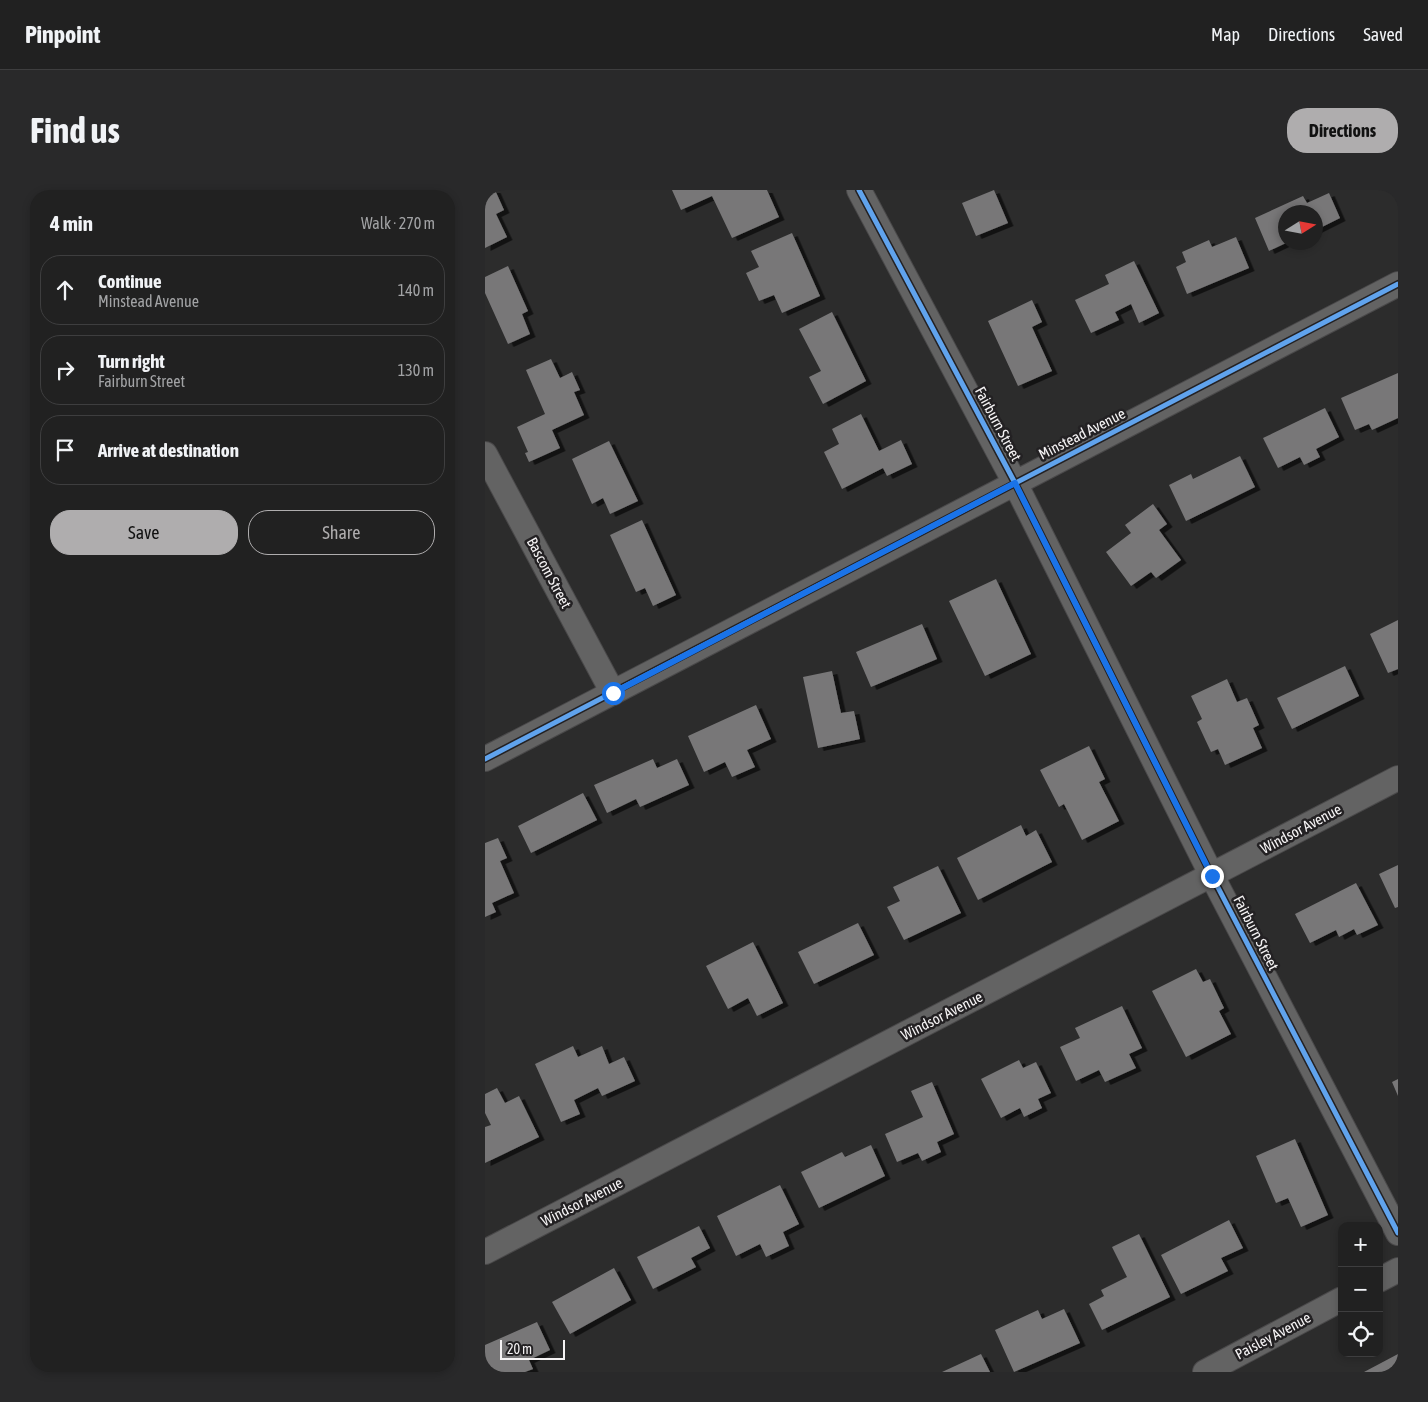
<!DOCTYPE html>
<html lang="en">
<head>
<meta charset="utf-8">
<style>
	:root { --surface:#212121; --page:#29292a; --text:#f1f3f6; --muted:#a2a3a5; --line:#3e3e3f; --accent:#afadae }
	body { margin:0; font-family:"Asap Condensed",sans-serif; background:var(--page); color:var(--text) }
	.controls { position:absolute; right:15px; bottom:15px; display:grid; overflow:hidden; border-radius:10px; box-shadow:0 2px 8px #0003 }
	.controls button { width:45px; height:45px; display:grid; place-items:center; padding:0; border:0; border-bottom:1px solid var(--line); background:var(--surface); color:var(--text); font:25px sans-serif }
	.compass { position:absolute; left:793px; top:15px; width:45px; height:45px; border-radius:50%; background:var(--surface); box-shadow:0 2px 8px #0003; rotate:79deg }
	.scale { position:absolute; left:15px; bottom:12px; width:65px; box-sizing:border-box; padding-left:5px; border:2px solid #f5f3f4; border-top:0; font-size:14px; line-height:18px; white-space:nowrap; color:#f5f3f4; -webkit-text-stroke:4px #232123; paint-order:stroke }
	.stop { position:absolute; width:15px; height:15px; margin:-11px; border:4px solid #1a73e8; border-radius:50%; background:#fff }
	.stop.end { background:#1a73e8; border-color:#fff; box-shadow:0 1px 5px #0008 }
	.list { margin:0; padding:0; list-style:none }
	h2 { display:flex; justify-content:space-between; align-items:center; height:65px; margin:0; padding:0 20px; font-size:21px }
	h2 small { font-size:16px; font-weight:400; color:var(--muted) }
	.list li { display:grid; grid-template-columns:32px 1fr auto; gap:15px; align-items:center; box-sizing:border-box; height:70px; margin:0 10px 10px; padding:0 10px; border:1px solid var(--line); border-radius:20px }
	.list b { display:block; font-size:19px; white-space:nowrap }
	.list p { margin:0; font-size:16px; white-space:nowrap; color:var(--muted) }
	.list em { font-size:16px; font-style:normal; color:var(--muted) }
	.actions { display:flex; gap:10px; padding:15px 20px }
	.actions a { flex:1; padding:11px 0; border:1px solid var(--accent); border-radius:20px; text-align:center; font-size:18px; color:var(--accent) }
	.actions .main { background:var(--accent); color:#111 }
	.icon { flex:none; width:28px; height:28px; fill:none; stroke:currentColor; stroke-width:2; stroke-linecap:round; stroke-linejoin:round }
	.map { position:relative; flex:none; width:913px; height:1182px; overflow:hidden; border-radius:20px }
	header { display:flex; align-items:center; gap:30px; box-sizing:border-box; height:70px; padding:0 25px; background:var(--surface); border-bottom:1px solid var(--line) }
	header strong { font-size:24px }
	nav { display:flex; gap:28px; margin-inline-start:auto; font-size:18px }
	.intro { display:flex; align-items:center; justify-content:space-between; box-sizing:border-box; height:120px; padding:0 30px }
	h1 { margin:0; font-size:35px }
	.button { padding:12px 22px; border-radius:20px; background:var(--accent); color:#111; font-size:18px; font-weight:700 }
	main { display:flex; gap:30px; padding:0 30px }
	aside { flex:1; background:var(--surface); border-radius:20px; box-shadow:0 2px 8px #0003 }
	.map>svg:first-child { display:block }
</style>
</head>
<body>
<header>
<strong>Pinpoint</strong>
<nav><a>Map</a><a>Directions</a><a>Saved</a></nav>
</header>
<div class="intro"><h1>Find us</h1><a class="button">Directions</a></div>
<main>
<aside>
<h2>4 min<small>Walk · 270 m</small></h2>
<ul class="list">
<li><svg class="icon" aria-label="ahead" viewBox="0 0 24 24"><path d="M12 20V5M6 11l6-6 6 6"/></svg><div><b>Continue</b><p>Minstead Avenue</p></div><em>140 m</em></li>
<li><svg class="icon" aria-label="right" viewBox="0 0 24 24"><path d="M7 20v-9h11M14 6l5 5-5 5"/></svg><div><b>Turn right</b><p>Fairburn Street</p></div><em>130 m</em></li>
<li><svg class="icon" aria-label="arrive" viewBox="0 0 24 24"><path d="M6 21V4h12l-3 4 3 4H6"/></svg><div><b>Arrive at destination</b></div></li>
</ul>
<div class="actions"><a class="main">Save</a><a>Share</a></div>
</aside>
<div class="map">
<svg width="913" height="1182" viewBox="0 0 913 1182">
	<defs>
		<filter id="shadow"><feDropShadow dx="5.5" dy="3" stdDeviation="0" flood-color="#0009"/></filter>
	</defs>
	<rect width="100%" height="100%" fill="#2c2c2c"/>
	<path fill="#787778" filter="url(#shadow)" d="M 0,0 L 10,0 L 19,20 L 11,24 L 22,47 L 0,58 Z
		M 187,0 L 282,0 L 294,27 L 247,48 L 227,6 L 196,20 Z
		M 509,0 L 523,33 L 491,46 L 477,13 Z
		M 844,3 L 855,28 L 831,40 L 831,22 L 801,22 L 801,53 L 784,61 L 770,28 L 818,6 L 822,13 Z
		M 307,43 L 335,106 L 297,123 L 289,105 L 274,111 L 261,83 L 274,77 L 266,61 Z
		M 751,47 L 764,78 L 702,104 L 691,77 L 701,72 L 697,62 L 724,50 L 727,57 Z
		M 649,71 L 674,123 L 654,133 L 646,114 L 630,122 L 634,130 L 606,143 L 590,110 L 624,94 L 620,85 Z
		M 23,76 L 43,121 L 37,124 L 45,144 L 23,154 L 0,103 L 0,87 Z
		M 547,110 L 557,132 L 547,137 L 567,181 L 533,196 L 503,131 Z
		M 347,122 L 381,191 L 338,214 L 324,187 L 336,181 L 314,139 Z
		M 66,169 L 75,188 L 87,182 L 95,200 L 89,202 L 99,225 L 67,240 L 75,258 L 44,272 L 40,263 L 43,262 L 32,237 L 60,224 L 41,180 Z
		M 913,183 L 913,228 L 887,240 L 884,234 L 870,240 L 856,208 Z
		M 840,218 L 854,247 L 831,259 L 835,267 L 819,275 L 815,267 L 793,278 L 778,248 Z
		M 376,224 L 394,261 L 416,250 L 427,274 L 402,286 L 398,278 L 357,299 L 339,262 L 354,254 L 347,239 Z
		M 124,251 L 153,311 L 125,324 L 118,308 L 107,314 L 87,269 Z
		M 755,266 L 770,297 L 701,331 L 684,295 L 706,284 L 708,289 Z
		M 668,314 L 682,334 L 674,340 L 696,370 L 671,388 L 666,382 L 646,396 L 621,362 L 646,343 L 640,335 Z
		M 157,330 L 191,405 L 168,416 L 160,398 L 151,402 L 125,345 Z
		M 511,389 L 546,464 L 500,486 L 464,411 Z
		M 913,430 L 913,479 L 903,483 L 885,444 Z
		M 437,434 L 452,469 L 386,497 L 371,462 Z
		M 860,476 L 874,506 L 807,539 L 792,508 Z
		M 347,481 L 356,523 L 369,521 L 375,549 L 333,558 L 318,487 Z
		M 742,489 L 752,512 L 762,508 L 774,535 L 768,538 L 777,558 L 740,575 L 733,559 L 726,562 L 712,532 L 717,529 L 706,506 Z
		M 271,515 L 286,549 L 262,560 L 270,577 L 247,587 L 240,572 L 219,582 L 203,546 Z
		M 604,556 L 620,589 L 614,592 L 634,631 L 597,650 L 579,614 L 574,617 L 555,580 Z
		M 168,569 L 172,578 L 192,569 L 204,595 L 155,617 L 151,609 L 122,623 L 109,595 Z
		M 98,603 L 112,630 L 46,663 L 33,636 Z
		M 536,635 L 541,646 L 551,640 L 567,672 L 493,710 L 472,668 Z
		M 13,648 L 22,668 L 15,671 L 29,703 L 7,713 L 11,722 L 0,727 L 0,653 Z
		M 913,675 L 913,717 L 910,718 L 894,684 Z
		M 453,676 L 476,723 L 419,750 L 402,717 L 415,711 L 408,697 Z
		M 871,693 L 893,735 L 872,745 L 869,739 L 854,747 L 851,740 L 825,753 L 810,724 Z
		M 373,733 L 389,765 L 329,794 L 313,762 Z
		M 268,752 L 298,813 L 272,826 L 263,808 L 243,819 L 221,776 Z
		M 711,779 L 718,792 L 725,789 L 739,818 L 734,821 L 746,844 L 701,867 L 667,801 Z
		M 637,816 L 657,858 L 644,864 L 651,878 L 620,892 L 614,880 L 591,891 L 575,857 L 595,848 L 590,838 Z
		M 88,856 L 93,867 L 117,856 L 124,874 L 139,867 L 150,891 L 117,906 L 113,898 L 89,910 L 95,924 L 76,932 L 50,874 Z
		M 534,870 L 538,878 L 551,872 L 566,903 L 553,909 L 557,918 L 539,927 L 535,918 L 516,928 L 496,889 Z
		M 913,889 L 913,906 L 907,892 Z
		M 447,892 L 469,944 L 452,952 L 456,962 L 437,971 L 433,963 L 412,972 L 400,944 L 438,927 L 426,901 Z
		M 12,898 L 20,913 L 34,906 L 54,947 L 0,973 L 0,937 L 6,935 L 0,923 L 0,904 Z
		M 810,949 L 843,1025 L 816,1037 L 803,1008 L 791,1013 L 771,966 Z
		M 386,955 L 400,986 L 334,1018 L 316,982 L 357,962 L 360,967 Z
		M 295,995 L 314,1034 L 298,1042 L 304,1056 L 281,1067 L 275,1054 L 251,1066 L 232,1026 Z
		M 744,1030 L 758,1058 L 736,1068 L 743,1081 L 696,1104 L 676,1065 Z
		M 214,1036 L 225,1058 L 206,1068 L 211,1077 L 168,1099 L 152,1067 Z
		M 654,1044 L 685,1107 L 617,1140 L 604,1114 L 619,1106 L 616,1100 L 642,1087 L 627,1057 Z
		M 129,1078 L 146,1110 L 85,1144 L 67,1112 Z
		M 579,1119 L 595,1153 L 529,1182 L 510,1140 L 553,1120 L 557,1129 Z
		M 52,1132 L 65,1160 L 44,1170 L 48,1179 L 40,1182 L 0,1182 L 0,1155 Z
		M 496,1164 L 505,1182 L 457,1182 Z
		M 913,1164 L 913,1182 L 879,1182 Z"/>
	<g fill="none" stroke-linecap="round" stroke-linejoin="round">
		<defs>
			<path id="street" d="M 374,0 L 530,293 L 727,686 L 913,1043
				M 0,264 L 128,503
				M 0,569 L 913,94
				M 0,1062 L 913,588
				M 894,1090 L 913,1080
				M 720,1182 L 857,1109"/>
		</defs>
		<use href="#street" stroke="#4a494a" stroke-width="26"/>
		<use href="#street" stroke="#636363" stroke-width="24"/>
		<defs>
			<path id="cycleway" d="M 374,0 L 530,293 L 727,686 L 913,1043
				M 0,569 L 913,94"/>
		</defs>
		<use href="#cycleway" stroke="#232123" stroke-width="8"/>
		<use href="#cycleway" stroke="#60a3ed" stroke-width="5"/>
	</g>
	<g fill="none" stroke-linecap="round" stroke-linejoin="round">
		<path stroke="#1a73e8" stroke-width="6" d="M 128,503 L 530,293 L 727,686"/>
	</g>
	<g text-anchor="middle" stroke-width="5" stroke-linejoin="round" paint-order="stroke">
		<g font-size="15" fill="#f5f3f4" stroke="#232123">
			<text transform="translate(513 234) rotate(62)" y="5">Fairburn Street</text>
			<text transform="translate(597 244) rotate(-27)" y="5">Minstead Avenue</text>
			<text transform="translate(64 383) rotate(62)" y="5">Bascom Street</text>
			<text transform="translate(816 639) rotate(-28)" y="5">Windsor Avenue</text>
			<text transform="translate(771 743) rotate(63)" y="5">Fairburn Street</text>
			<text transform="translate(457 826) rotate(-27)" y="5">Windsor Avenue</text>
			<text transform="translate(97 1012) rotate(-27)" y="5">Windsor Avenue</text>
			<text transform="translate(788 1146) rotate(-28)" y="5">Paisley Avenue</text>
		</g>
	</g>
</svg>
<div class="controls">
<button>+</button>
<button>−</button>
<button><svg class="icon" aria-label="locate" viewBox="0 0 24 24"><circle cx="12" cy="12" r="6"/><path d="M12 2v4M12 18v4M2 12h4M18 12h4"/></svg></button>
</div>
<svg class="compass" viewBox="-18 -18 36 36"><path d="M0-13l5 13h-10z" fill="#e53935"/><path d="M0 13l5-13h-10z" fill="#a2a3a5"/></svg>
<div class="scale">20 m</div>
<div class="stop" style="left:128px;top:503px"></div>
<div class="stop end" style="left:727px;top:686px"></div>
</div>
</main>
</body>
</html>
